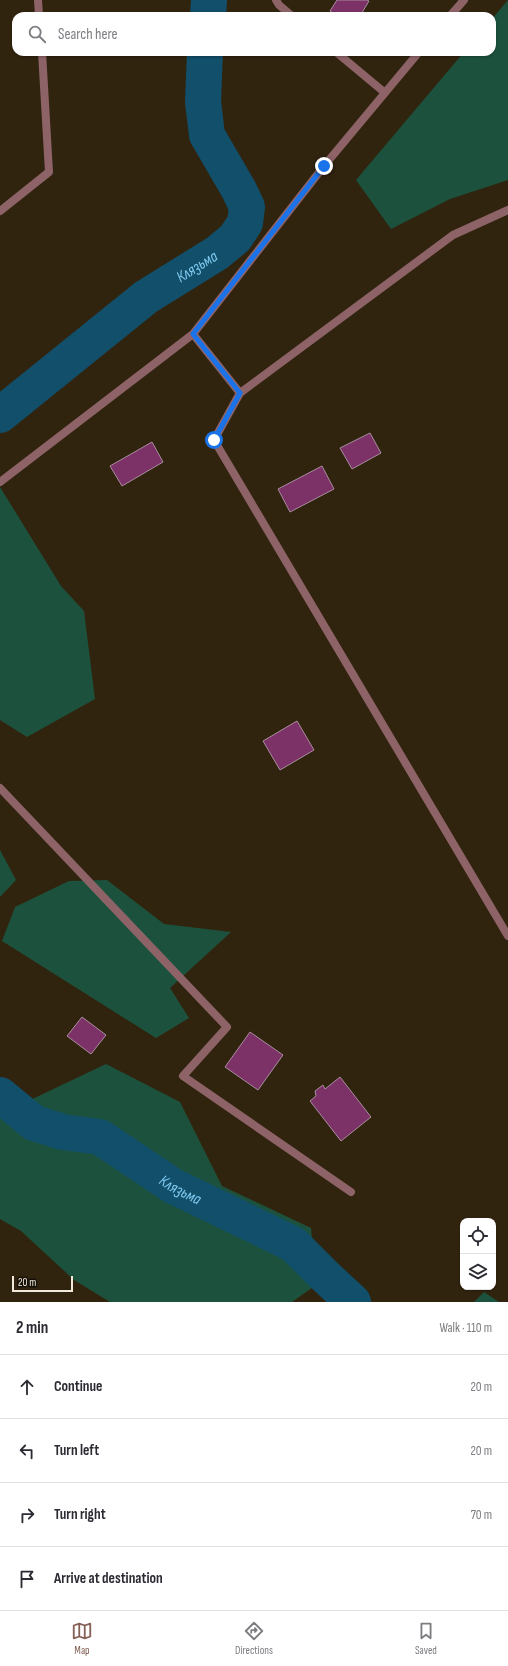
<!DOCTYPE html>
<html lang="en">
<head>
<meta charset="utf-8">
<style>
	:root { --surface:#fff; --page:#f7f7f7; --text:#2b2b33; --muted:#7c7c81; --line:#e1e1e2; --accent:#856056 }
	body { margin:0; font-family:"Sofia Sans Condensed",sans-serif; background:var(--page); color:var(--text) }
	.controls { position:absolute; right:12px; bottom:12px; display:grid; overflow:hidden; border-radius:8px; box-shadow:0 1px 3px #0004 }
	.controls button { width:36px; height:36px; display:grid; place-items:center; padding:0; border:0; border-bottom:1px solid var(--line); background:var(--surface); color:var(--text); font:20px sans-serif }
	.scale { position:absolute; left:12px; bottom:10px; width:61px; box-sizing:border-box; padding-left:4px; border:2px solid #f2e9dd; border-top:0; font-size:11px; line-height:14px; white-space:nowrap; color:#f2e9dd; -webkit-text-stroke:3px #140f06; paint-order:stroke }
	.stop { position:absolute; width:12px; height:12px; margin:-9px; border:3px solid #1a73e8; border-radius:50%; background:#fff }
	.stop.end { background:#1a73e8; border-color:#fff; box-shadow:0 1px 4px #0008 }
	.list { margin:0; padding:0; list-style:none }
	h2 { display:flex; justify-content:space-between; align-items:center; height:52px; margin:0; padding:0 16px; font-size:17px }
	h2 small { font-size:13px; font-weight:400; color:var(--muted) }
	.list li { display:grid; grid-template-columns:26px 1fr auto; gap:12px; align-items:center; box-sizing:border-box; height:64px; padding:0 16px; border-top:1px solid var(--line) }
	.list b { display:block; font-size:15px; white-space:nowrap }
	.list em { font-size:13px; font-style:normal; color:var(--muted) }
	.icon { flex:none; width:22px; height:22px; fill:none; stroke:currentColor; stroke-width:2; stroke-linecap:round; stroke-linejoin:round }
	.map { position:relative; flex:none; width:508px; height:1302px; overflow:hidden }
	.search { position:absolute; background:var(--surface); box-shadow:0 1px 3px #0004; left:12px; right:12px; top:12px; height:44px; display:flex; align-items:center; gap:10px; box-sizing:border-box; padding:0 14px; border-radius:12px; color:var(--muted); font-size:15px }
	.sheet { height:308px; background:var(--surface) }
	nav { display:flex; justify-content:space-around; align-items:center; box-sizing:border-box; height:56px; border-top:1px solid var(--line); background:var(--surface); font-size:11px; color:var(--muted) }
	nav a { display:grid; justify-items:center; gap:2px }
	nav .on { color:var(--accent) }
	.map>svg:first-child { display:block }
</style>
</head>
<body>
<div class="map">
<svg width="508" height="1302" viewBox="0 0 508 1302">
	<rect width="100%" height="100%" fill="#31240f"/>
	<path fill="#1c523d" d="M 508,0 L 508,180 L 450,199 L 391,229 L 356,180 L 464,52 L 492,52 L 492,19 Z
		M 0,487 L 61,586 L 84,611 L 95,699 L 27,737 L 0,720 Z
		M 0,850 L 16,880 L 0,897 Z
		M 107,880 L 164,924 L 231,932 L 170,988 L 189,1018 L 156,1038 L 2,941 L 15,907 L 69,881 Z
		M 106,1064 L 180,1102 L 222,1186 L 311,1228 L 316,1285 L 292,1302 L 110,1302 L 74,1280 L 21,1231 L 0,1219 L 0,1081 L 26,1102 Z
		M 484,1292 L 499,1302 L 474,1302 Z"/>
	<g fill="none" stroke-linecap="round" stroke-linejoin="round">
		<g stroke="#114f6a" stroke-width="36">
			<path d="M 208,16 L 209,0"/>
			<path id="s1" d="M 0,415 L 146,297 L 217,253 L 235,238 L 245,223 L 247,207 L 239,190 L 207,135 L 203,102 L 205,52"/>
			<path id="s2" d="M 0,1095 L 34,1123 L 63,1132 L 100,1137 L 173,1186 L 293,1244 L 326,1277 L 353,1302"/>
		</g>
	</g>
	<path fill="#7c3167" stroke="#a88e9f" d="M 337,0 L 367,0 L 369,1 L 360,16 L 338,16 L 330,11 Z
		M 370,433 L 381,453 L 352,469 L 340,448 Z
		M 152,442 L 163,462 L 122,486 L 110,466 Z
		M 322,466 L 334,489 L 290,512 L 278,489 Z
		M 297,721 L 314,750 L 280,770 L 263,741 Z
		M 82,1017 L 106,1035 L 91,1054 L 67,1036 Z
		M 250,1032 L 283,1055 L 258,1090 L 225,1067 Z
		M 340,1077 L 371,1117 L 341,1141 L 310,1101 L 316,1096 L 315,1091 L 323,1085 L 325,1089 Z"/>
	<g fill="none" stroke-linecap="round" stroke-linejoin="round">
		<path stroke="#8e6368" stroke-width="8" d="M 38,0 L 39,16
			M 276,0 L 279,5 L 292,16
			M 450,16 L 464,0
			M 336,52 L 384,92
			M 419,52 L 324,166 L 193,334 L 240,393 L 453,235 L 508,210
			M 0,211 L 49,172 L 42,52
			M 240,393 L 214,440 L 508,936
			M 0,482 L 193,334
			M 0,788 L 227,1027 L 183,1076 L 351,1192"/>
	</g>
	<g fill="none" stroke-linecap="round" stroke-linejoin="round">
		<path stroke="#1a73e8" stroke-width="5" d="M 214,440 L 240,393 L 193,334 L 324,166"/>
	</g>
	<g text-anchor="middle" stroke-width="3" stroke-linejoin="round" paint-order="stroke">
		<g font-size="16" font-style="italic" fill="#80caf2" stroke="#140f06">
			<text dy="6" stroke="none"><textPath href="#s1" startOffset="247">Клязьма</textPath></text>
			<text dy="6" stroke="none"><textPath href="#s2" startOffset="208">Клязьма</textPath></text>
		</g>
	</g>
</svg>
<div class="controls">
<button><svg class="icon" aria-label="locate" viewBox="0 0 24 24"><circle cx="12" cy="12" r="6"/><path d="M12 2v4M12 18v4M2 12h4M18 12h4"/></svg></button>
<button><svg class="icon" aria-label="layers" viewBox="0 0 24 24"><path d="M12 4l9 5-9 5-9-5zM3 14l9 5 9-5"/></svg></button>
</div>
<div class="scale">20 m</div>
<div class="stop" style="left:214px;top:440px"></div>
<div class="stop end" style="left:324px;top:166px"></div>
<div class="search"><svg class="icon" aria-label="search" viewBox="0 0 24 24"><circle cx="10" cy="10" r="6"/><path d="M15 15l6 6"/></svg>Search here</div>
</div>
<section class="sheet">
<h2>2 min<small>Walk · 110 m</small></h2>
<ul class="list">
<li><svg class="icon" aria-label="ahead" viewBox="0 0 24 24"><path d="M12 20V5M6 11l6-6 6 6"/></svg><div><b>Continue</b></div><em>20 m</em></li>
<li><svg class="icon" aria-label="left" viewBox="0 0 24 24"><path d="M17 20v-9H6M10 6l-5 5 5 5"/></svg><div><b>Turn left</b></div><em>20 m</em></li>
<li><svg class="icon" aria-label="right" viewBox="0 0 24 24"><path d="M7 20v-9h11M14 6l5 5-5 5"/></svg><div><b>Turn right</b></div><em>70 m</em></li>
<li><svg class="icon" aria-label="arrive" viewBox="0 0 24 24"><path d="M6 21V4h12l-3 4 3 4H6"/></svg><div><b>Arrive at destination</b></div></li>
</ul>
</section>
<nav>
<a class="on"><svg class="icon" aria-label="map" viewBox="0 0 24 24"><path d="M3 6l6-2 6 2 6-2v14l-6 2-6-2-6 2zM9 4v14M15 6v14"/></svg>Map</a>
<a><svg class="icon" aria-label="directions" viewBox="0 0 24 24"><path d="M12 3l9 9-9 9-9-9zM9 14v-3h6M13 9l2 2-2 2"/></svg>Directions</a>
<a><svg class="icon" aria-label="saved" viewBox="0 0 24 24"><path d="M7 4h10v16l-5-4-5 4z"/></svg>Saved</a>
</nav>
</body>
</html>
